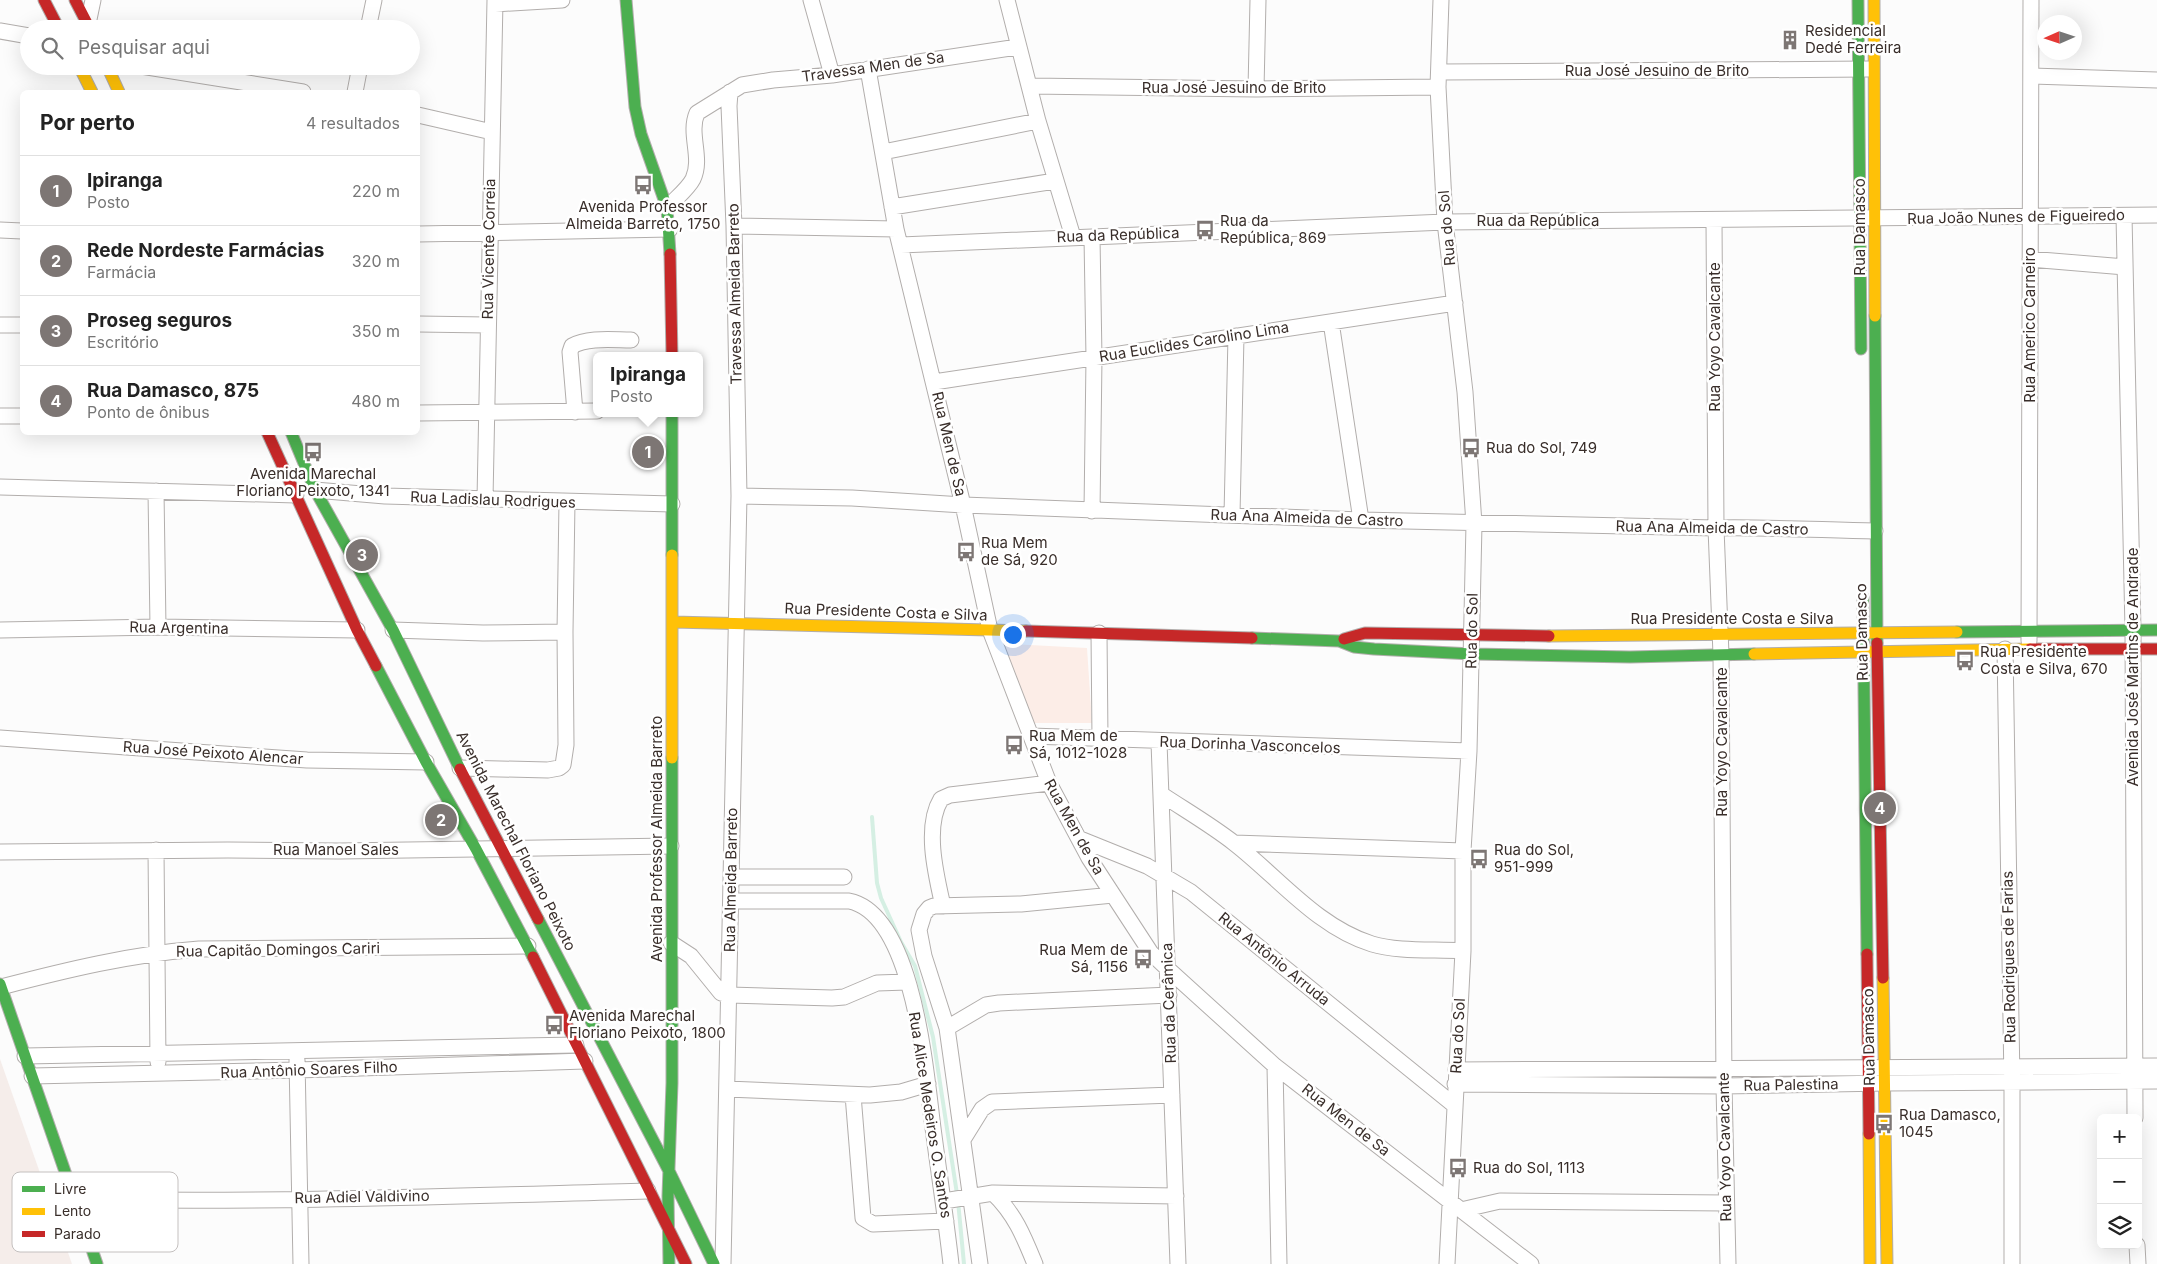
<!DOCTYPE html>
<html lang="pt">
<head>
<meta charset="utf-8">
<style>
	:root { --surface:#fff; --page:#f6f6f6; --text:#222; --muted:#767676; --line:#e0e0e0; --accent:#7d7674 }
	body { margin:0; font-family:Inter,sans-serif; background:var(--page); color:var(--text) }
	.controls { position:absolute; right:15px; bottom:15px; display:grid; overflow:hidden; border-radius:8px; box-shadow:0 5px 20px #0002 }
	.controls button { width:45px; height:45px; display:grid; place-items:center; padding:0; border:0; border-bottom:1px solid var(--line); background:var(--surface); color:var(--text); font:25px sans-serif }
	.compass { position:absolute; left:2037px; top:15px; width:45px; height:45px; border-radius:50%; background:var(--surface); box-shadow:0 5px 20px #0002; rotate:267deg }
	.you { position:absolute; left:1012px; top:634px; width:18px; height:18px; margin:-12px; border:4px solid #fff; border-radius:50%; background:#1a73e8; box-shadow:0 0 0 8px #1a73e833 }
	.badge { display:grid; place-items:center; width:32px; height:32px; border-radius:50%; background:var(--accent); color:#fff; font-size:16px; font-weight:700 }
	.pin { position:absolute; translate:-50% -50%; border:2px solid #fff; box-shadow:0 1px 5px #0006 }
	.popup { position:absolute; left:593px; top:352px; width:110px; height:65px; box-sizing:border-box; display:grid; place-content:center; border-radius:8px; background:var(--surface); filter:drop-shadow(0 1px 4px #0005); font-size:16px; white-space:nowrap; color:var(--muted) }
	.popup b { font-size:19px; color:var(--text) }
	.popup::after { content:''; position:absolute; left:50%; top:100%; margin-left:-10px; border:10px solid transparent; border-top-color:var(--surface) }
	.list { margin:0; padding:0; list-style:none }
	h2 { display:flex; justify-content:space-between; align-items:center; height:65px; margin:0; padding:0 20px; font-size:21px }
	h2 small { font-size:16px; font-weight:400; color:var(--muted) }
	.list li { display:grid; grid-template-columns:32px 1fr auto; gap:15px; align-items:center; box-sizing:border-box; height:70px; padding:0 20px; border-top:1px solid var(--line) }
	.list b { display:block; font-size:19px; white-space:nowrap }
	.list p { margin:0; font-size:16px; white-space:nowrap; color:var(--muted) }
	.list em { font-size:16px; font-style:normal; color:var(--muted) }
	.icon { flex:none; width:28px; height:28px; fill:none; stroke:currentColor; stroke-width:2; stroke-linecap:round; stroke-linejoin:round }
	.map { position:relative; flex:none; width:2157px; height:1264px; overflow:hidden }
	.search { position:absolute; background:var(--surface); box-shadow:0 5px 20px #0002; left:20px; top:20px; width:400px; height:55px; display:flex; align-items:center; gap:12px; box-sizing:border-box; padding:0 18px; border-radius:28px; color:var(--muted); font-size:19px }
	.panel { position:absolute; background:var(--surface); box-shadow:0 5px 20px #0002; left:20px; top:90px; width:400px; height:345px; border-radius:8px }
	.map>svg:first-child { display:block }
</style>
</head>
<body>
<div class="map">
<svg width="2157" height="1264" viewBox="0 0 2157 1264">
	<rect width="100%" height="100%" fill="#fcfcfc"/>
	<path fill="#f5edea" d="M 0,1059 L 72,1264 L 0,1264 Z"/>
	<path fill="#fcede7" d="M 994,643 L 1087,648 L 1092,723 L 1022,723 Z"/>
	<g fill="none" stroke-linecap="round" stroke-linejoin="round">
		<path stroke="#d5efe3" stroke-width="4" d="M 872,817 L 877,883 L 881,898 L 901,942 L 915,966 L 933,1037 L 957,1194
			M 958,1201 L 964,1264"/>
		<defs>
			<path id="street" d="M 811,0 L 832,75
				M 1007,0 L 1038,121 L 1073,237
				M 1441,0 L 1438,87 L 1445,222 L 1465,392 L 1474,524 L 1469,751 L 1463,851 L 1463,951 L 1447,1264
				M 495,4 L 562,0
				M 88,24 L 93,0
				M 368,29 L 374,0
				M 0,31 L 29,36
				M 141,66 L 303,92
				M 868,69 L 896,229 L 963,505 L 990,630 L 1049,783 L 1089,858 L 1151,953 L 1169,970 L 1275,1066 L 1531,1264
				M 1440,72 L 1868,69
				M 2031,76 L 2157,80
				M 1030,86 L 1256,89 L 1438,87
				M 1256,89 L 1258,0
				M 355,92 L 360,66
				M 418,115 L 492,132
				M 883,152 L 1038,121
				M 892,207 L 1055,181
				M 667,208 C 675,199 688,189 693,179 C 703,158 688,134 697,113 L 742,85 L 773,80 L 832,75 L 1018,47
				M 2124,216 L 2133,630 L 2135,1118
				M 1714,220 L 1716,528 L 1721,655 L 1724,1086 L 1728,1264
				M 734,226 L 896,229
				M 0,230 L 22,231
				M 418,234 L 670,229
				M 1092,237 L 1094,358 L 1092,511
				M 901,245 L 1445,222 L 2157,215
				M 2030,259 L 2125,267
				M 1331,322 L 1361,520
				M 418,324 L 487,325
				M 0,325 L 22,325
				M 934,382 L 1455,303
				M 575,412 L 570,352 L 572,346 C 588,337 613,340 631,340
				M 418,413 L 597,411
				M 0,416 L 22,416
				M 0,487 L 296,495
				M 315,490 L 385,496 L 672,504
				M 156,491 L 158,627
				M 739,496 L 852,498 L 963,505 L 1361,520 L 1716,528 C 1769,527 1822,530 1875,531
				M 485,499 L 495,0
				M 1232,515 L 1236,336
				M 0,630 L 158,627 L 357,630
				M 393,630 L 483,633 L 565,632
				M 1099,633 L 1100,739
				M 2029,641 L 2031,0
				M 2005,649 L 2012,1083 L 2012,1264
				M 1031,736 L 1469,751
				M 0,738 L 307,760 L 426,762
				M 1159,742 L 1178,1264
				M 460,768 L 548,770 L 559,768 L 563,765 L 566,745 L 565,632 L 567,502
				M 1161,794 C 1185,810 1211,825 1234,843 C 1278,877 1317,927 1372,944 C 1398,952 1435,949 1463,951
				M 1080,839 L 1147,866 L 1191,892 L 1454,1105
				M 1234,843 L 1463,851
				M 156,850 L 158,1062
				M 0,852 L 228,850 L 339,851 L 671,846
				M 731,877 L 844,877
				M 731,901 L 849,901 C 914,914 926,1074 933,1128 C 939,1174 946,1219 951,1264
				M 943,906 C 936,875 924,827 941,799 L 950,795 L 1049,783
				M 671,943 L 691,956 L 721,993 L 729,995 L 832,998 L 844,997 L 877,983 L 907,982
				M 1,987 C 66,970 132,954 199,949 L 528,946
				M 947,1028 L 986,1005 L 999,1003 L 1169,995
				M 25,1056 L 576,1045
				M 297,1060 L 301,1264
				M 1275,1066 L 1279,1264
				M 1456,1070 L 2157,1066
				M 32,1076 L 297,1070 L 585,1061
				M 1455,1084 L 1724,1086 L 1885,1083 L 2157,1081
				M 727,1089 L 870,1095 L 901,1092 L 928,1084
				M 853,1095 L 863,1218 L 873,1224 L 946,1221
				M 964,1138 L 982,1109 L 992,1102 L 1172,1095
				M 993,1193 C 1015,1214 1024,1237 1035,1264
				M 76,1199 C 266,1203 457,1196 648,1191
				M 944,1201 L 993,1193 L 1176,1196
				M 1461,1210 L 1500,1201 L 1726,1203
				M 2137,1245 L 2138,1264
				M 723,1264 L 739,496 L 734,226 L 729,106 L 730,92
				M 980,1264 L 947,1028 L 924,956 L 919,930 L 924,914 L 929,908 L 934,906 L 1021,904 L 1113,895"/>
			<path id="fast" d="M 626,0 L 635,107 L 641,134 L 667,208 L 670,254
				M 1858,0 L 1861,349
				M 1875,316 L 1877,643
				M 672,413 L 672,555
				M 291,432 L 315,490 L 393,630 L 460,769
				M 1863,597 L 1867,954
				M 1957,632 L 2157,630
				M 1252,638 L 1339,641 L 1354,647 L 1374,649 L 1472,654 L 1630,657 L 1754,654
				M 376,666 L 426,762 L 476,849 L 533,957
				M 538,919 L 670,1173 L 714,1264
				M 0,984 L 97,1264
				M 669,1264 L 668,1196 L 672,1083 L 672,758"/>
			<path id="slow" d="M 1874,0 L 1875,316
				M 79,66 L 92,92
				M 107,66 L 119,92
				M 672,555 L 672,758
				M 673,622 L 1026,631
				M 1549,636 L 1957,632
				M 1754,654 L 2030,649
				M 1883,978 L 1887,1264
				M 1869,1134 L 1870,1264"/>
			<path id="jam" d="M 44,0 L 59,29
				M 75,0 L 90,29
				M 670,254 L 672,356
				M 267,432 L 357,630 L 376,666
				M 1026,631 L 1252,638
				M 1344,639 L 1365,633 L 1549,636
				M 1877,643 L 1883,978
				M 2030,649 L 2157,649
				M 460,769 L 538,919
				M 1867,954 L 1869,1134
				M 533,957 L 686,1264"/>
		</defs>
		<use href="#street" stroke="#b2aeac" stroke-width="17"/>
		<use href="#fast" stroke="#b2aeac" stroke-width="13"/>
		<use href="#slow" stroke="#b2aeac" stroke-width="13"/>
		<use href="#jam" stroke="#b2aeac" stroke-width="13"/>
		<use href="#street" stroke="#fff" stroke-width="15"/>
		<use href="#fast" stroke="#4caf50" stroke-width="11"/>
		<use href="#slow" stroke="#ffc107" stroke-width="11"/>
		<use href="#jam" stroke="#c62828" stroke-width="11"/>
	</g>
	<defs>
		<symbol id="building-bare" viewBox="-9 -9 18 18"><path d="M-4-6H4V6H1V3H-1V6H-4ZM-2.5-4.3h1.7v1.8h-1.7ZM.8-4.3h1.7v1.8H.8ZM-2.5-1h1.7V.8h-1.7ZM.8-1h1.7V.8H.8Z" fill="#7d7674" stroke="#fff" stroke-width="2.5" paint-order="stroke"/></symbol>
		<symbol id="bus-bare" viewBox="-9 -9 18 18"><path d="M-5-6H5V4H4V6H2V4H-2V6H-4V4H-5ZM-3.5-4V0h7V-4ZM-3.5 1.2v1.5H-2V1.2ZM2 1.2v1.5H3.5V1.2Z" fill="#7d7674" stroke="#fff" stroke-width="2.5" paint-order="stroke"/></symbol>
	</defs>
	<g fill-rule="evenodd">
		<use href="#building-bare" x="1776" y="26" width="28" height="28"/>
		<use href="#bus-bare" x="629" y="171" width="28" height="28"/>
		<use href="#bus-bare" x="1191" y="216" width="28" height="28"/>
		<use href="#bus-bare" x="1457" y="434" width="28" height="28"/>
		<use href="#bus-bare" x="299" y="438" width="28" height="28"/>
		<use href="#bus-bare" x="952" y="538" width="28" height="28"/>
		<use href="#bus-bare" x="1951" y="647" width="28" height="28"/>
		<use href="#bus-bare" x="1000" y="731" width="28" height="28"/>
		<use href="#bus-bare" x="1465" y="845" width="28" height="28"/>
		<use href="#bus-bare" x="1129" y="945" width="28" height="28"/>
		<use href="#bus-bare" x="540" y="1011" width="28" height="28"/>
		<use href="#bus-bare" x="1870" y="1110" width="28" height="28"/>
		<use href="#bus-bare" x="1444" y="1154" width="28" height="28"/>
	</g>
	<g text-anchor="middle" stroke-width="5" stroke-linejoin="round" paint-order="stroke">
		<g font-size="15" fill="#392e2a" stroke="#fff" text-anchor="start">
			<text x="1805" y="36">Residencial<tspan x="1805" dy="17">Dedé Ferreira</tspan></text>
			<text x="643" y="212" text-anchor="middle">Avenida Professor<tspan x="643" dy="17">Almeida Barreto, 1750</tspan></text>
			<text x="1220" y="226">Rua da<tspan x="1220" dy="17">República, 869</tspan></text>
			<text x="1486" y="453">Rua do Sol, 749</text>
			<text x="313" y="479" text-anchor="middle">Avenida Marechal<tspan x="313" dy="17">Floriano Peixoto, 1341</tspan></text>
			<text x="981" y="548">Rua Mem<tspan x="981" dy="17">de Sá, 920</tspan></text>
			<text x="1980" y="657">Rua Presidente<tspan x="1980" dy="17">Costa e Silva, 670</tspan></text>
			<text x="1029" y="741">Rua Mem de<tspan x="1029" dy="17">Sá, 1012-1028</tspan></text>
			<text x="1494" y="855">Rua do Sol,<tspan x="1494" dy="17">951-999</tspan></text>
			<text x="1128" y="955" text-anchor="end">Rua Mem de<tspan x="1128" dy="17">Sá, 1156</tspan></text>
			<text x="569" y="1021">Avenida Marechal<tspan x="569" dy="17">Floriano Peixoto, 1800</tspan></text>
			<text x="1899" y="1120">Rua Damasco,<tspan x="1899" dy="17">1045</tspan></text>
			<text x="1473" y="1173">Rua do Sol, 1113</text>
		</g>
		<g font-size="15" fill="#392e2a" stroke="#fff">
			<text transform="translate(873 67) rotate(-8)" y="5">Travessa Men de Sa</text>
			<text x="1657" y="76">Rua José Jesuino de Brito</text>
			<text x="1234" y="93">Rua José Jesuino de Brito</text>
			<text transform="translate(2016 217) rotate(-1)" y="5">Rua João Nunes de Figueiredo</text>
			<text x="1538" y="226">Rua da República</text>
			<text transform="translate(1860 227) rotate(-90)" y="5">Rua Damasco</text>
			<text transform="translate(1447 228) rotate(-95)" y="5">Rua do Sol</text>
			<text transform="translate(1118 235) rotate(-2)" y="5">Rua da República</text>
			<text transform="translate(489 249) rotate(-89)" y="5">Rua Vicente Correia</text>
			<text transform="translate(735 294) rotate(-91)" y="5">Travessa Almeida Barreto</text>
			<text transform="translate(2030 325) rotate(-90)" y="5">Rua Americo Carneiro</text>
			<text transform="translate(1715 337) rotate(-90)" y="5">Rua Yoyo Cavalcante</text>
			<text transform="translate(1194 342) rotate(-9)" y="5">Rua Euclides Carolino Lima</text>
			<text transform="translate(949 444) rotate(77)" y="5">Rua Men de Sa</text>
			<text transform="translate(493 500) rotate(2)" y="5">Rua Ladislau Rodrigues</text>
			<text transform="translate(1307 518) rotate(2)" y="5">Rua Ana Almeida de Castro</text>
			<text transform="translate(1712 528) rotate(1)" y="5">Rua Ana Almeida de Castro</text>
			<text transform="translate(886 612) rotate(2)" y="5">Rua Presidente Costa e Silva</text>
			<text x="1732" y="624">Rua Presidente Costa e Silva</text>
			<text transform="translate(179 628) rotate(1)" y="5">Rua Argentina</text>
			<text transform="translate(1472 631) rotate(-89)" y="5">Rua do Sol</text>
			<text transform="translate(1862 632) rotate(-91)" y="5">Rua Damasco</text>
			<text transform="translate(2133 667) rotate(-90)" y="5">Avenida José Martins de Andrade</text>
			<text transform="translate(1722 742) rotate(-90)" y="5">Rua Yoyo Cavalcante</text>
			<text transform="translate(1250 745) rotate(2)" y="5">Rua Dorinha Vasconcelos</text>
			<text transform="translate(213 753) rotate(4)" y="5">Rua José Peixoto Alencar</text>
			<text transform="translate(1074 827) rotate(61)" y="5">Rua Men de Sa</text>
			<text transform="translate(657 839) rotate(-90)" y="5">Avenida Professor Almeida Barreto</text>
			<text transform="translate(516 841) rotate(63)" y="5">Avenida Marechal Floriano Peixoto</text>
			<text x="336" y="855">Rua Manoel Sales</text>
			<text transform="translate(731 880) rotate(-89)" y="5">Rua Almeida Barreto</text>
			<text transform="translate(278 950) rotate(-1)" y="5">Rua Capitão Domingos Cariri</text>
			<text transform="translate(2009 957) rotate(-91)" y="5">Rua Rodrigues de Farias</text>
			<text transform="translate(1274 959) rotate(39)" y="5">Rua Antônio Arruda</text>
			<text transform="translate(1169 1003) rotate(-92)" y="5">Rua da Cerâmica</text>
			<text transform="translate(1458 1036) rotate(-87)" y="5">Rua do Sol</text>
			<text transform="translate(1869 1037) rotate(-91)" y="5">Rua Damasco</text>
			<text transform="translate(309 1070) rotate(-2)" y="5">Rua Antônio Soares Filho</text>
			<text transform="translate(1791 1085) rotate(-1)" y="5">Rua Palestina</text>
			<text transform="translate(930 1115) rotate(81)" y="5">Rua Alice Medeiros O. Santos</text>
			<text transform="translate(1346 1120) rotate(38)" y="5">Rua Men de Sa</text>
			<text transform="translate(1725 1147) rotate(-91)" y="5">Rua Yoyo Cavalcante</text>
			<text transform="translate(362 1197) rotate(-1)" y="5">Rua Adiel Valdivino</text>
		</g>
	</g>
	<rect x="12" y="1172" width="166" height="80" rx="8" fill="#fff" stroke="#c4c0bf" stroke-width="1"/>
	<rect x="22" y="1186" width="23" height="6" fill="#4caf50"/>
	<rect x="22" y="1208" width="23" height="7" fill="#ffc107"/>
	<rect x="22" y="1231" width="23" height="6" fill="#c62828"/>
	<g font-size="14" fill="#392e2a">
		<text x="54" y="1194">Livre</text>
		<text x="54" y="1216">Lento</text>
		<text x="54" y="1239">Parado</text>
	</g>
</svg>
<div class="controls">
<button>+</button>
<button>−</button>
<button><svg class="icon" aria-label="layers" viewBox="0 0 24 24"><path d="M12 4l9 5-9 5-9-5zM3 14l9 5 9-5"/></svg></button>
</div>
<svg class="compass" viewBox="-18 -18 36 36"><path d="M0-13l5 13h-10z" fill="#e53935"/><path d="M0 13l5-13h-10z" fill="#767676"/></svg>
<div class="you"></div>
<div class="pin badge" style="left:648px;top:452px">1</div>
<div class="popup"><b>Ipiranga</b>Posto</div>
<div class="pin badge" style="left:441px;top:820px">2</div>
<div class="pin badge" style="left:362px;top:555px">3</div>
<div class="pin badge" style="left:1880px;top:808px">4</div>
<div class="search"><svg class="icon" aria-label="search" viewBox="0 0 24 24"><circle cx="10" cy="10" r="6"/><path d="M15 15l6 6"/></svg>Pesquisar aqui</div>
<section class="panel">
<h2>Por perto<small>4 resultados</small></h2>
<ul class="list">
<li><span class="badge">1</span><div><b>Ipiranga</b><p>Posto</p></div><em>220 m</em></li>
<li><span class="badge">2</span><div><b>Rede Nordeste Farmácias</b><p>Farmácia</p></div><em>320 m</em></li>
<li><span class="badge">3</span><div><b>Proseg seguros</b><p>Escritório</p></div><em>350 m</em></li>
<li><span class="badge">4</span><div><b>Rua Damasco, 875</b><p>Ponto de ônibus</p></div><em>480 m</em></li>
</ul>
</section>
</div>
</body>
</html>
